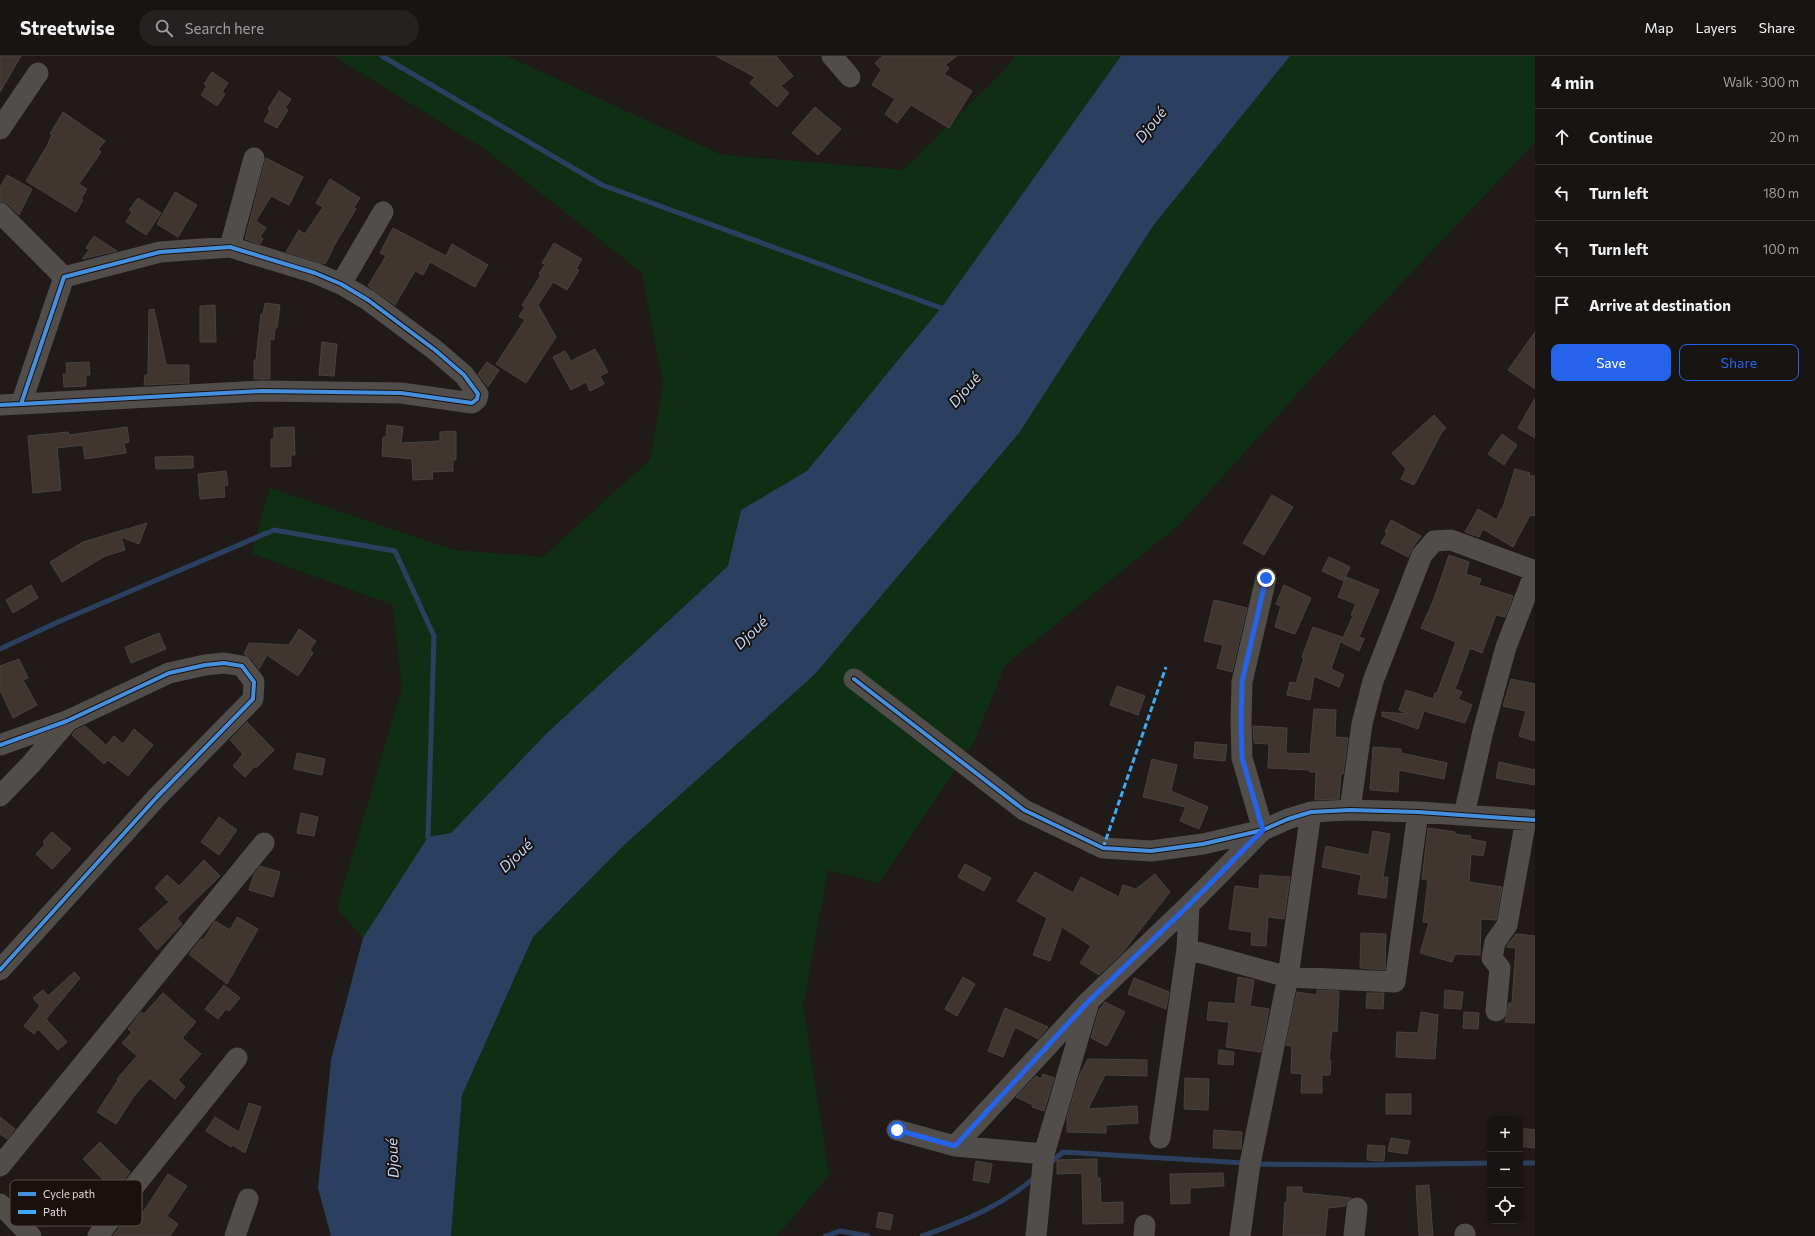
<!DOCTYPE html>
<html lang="en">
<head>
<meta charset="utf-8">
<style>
	:root { --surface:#181412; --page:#252120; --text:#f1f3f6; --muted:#9f9e9f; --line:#363332; --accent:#2563eb }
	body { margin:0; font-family:Commissioner,sans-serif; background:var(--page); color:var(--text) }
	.controls { position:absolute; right:12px; bottom:12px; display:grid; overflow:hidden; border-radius:8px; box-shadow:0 2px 6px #0003 }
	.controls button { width:36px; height:36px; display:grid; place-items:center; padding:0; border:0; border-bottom:1px solid var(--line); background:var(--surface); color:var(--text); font:20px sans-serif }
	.stop { position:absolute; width:12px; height:12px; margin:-9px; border:3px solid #2563eb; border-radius:50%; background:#fff }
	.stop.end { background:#2563eb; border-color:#fff; box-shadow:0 1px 4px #0008 }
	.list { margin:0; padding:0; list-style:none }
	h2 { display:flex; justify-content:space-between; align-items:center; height:52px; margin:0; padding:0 16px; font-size:17px }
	h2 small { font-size:13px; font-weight:400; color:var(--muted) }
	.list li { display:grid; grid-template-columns:26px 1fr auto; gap:12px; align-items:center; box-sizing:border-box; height:56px; padding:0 16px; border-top:1px solid var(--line) }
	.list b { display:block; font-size:15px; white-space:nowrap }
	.list em { font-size:13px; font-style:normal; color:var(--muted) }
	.actions { display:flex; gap:8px; padding:12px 16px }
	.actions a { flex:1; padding:9px 0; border:1px solid var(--accent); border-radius:8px; text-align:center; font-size:14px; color:var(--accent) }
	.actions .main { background:var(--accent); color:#fff }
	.icon { flex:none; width:22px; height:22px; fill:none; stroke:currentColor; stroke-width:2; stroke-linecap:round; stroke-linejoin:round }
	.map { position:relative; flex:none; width:1535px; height:1180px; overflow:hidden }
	header { display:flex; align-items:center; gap:24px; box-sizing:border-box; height:56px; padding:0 20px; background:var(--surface); border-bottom:1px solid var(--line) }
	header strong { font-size:19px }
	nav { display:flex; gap:22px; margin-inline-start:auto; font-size:14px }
	.search { width:280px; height:36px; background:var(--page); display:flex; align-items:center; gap:10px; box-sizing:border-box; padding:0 14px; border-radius:22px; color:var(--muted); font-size:15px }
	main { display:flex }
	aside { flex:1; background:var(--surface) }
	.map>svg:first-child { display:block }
</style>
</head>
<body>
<header>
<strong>Streetwise</strong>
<div class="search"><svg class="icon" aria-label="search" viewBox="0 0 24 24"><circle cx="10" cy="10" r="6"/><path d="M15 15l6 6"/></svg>Search here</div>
<nav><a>Map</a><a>Layers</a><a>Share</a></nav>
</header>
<main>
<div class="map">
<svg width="1535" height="1180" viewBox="0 0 1535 1180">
	<rect width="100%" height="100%" fill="#201b18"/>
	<path fill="#0f2f15" d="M 334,0 L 507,0 L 722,99 L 903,114 L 1002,17 L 1016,0 L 1121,0 L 941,252 L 807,415 L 741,454 L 728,510 L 547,677 L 451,777 L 428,781 L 363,882 L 337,852 L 402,632 L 393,549 L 251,497 L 270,432 L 455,494 L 543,501 L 650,404 L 663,327 L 642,217 L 489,96 Z
		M 1290,0 L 1535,0 L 1535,86 L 1307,327 L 1179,469 L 1005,609 L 974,686 L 879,827 L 828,814 L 803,950 L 829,1119 L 777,1180 L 451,1180 L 462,1039 L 533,881 L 624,789 L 1153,170 Z"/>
	<path fill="#2b4061" d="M 1121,0 L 1290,0 L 1153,170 L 1019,377 L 815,618 L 624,789 L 533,881 L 462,1039 L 451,1180 L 331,1180 L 318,1132 L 331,1004 L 363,882 L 428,781 L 451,777 L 547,677 L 728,510 L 741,454 L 807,415 L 941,252 Z"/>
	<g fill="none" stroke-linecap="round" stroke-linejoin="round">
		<path stroke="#2b4061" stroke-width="5" d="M 382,0 L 602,129 L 941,252 L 945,258
			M 0,593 L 58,566 L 274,474 L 395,495 L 434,580 L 428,781 L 433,786
			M 1050,1107 L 1063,1096 L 1245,1107
			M 1520,1107 L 1535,1107
			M 1255,1108 L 1371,1109 L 1490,1107
			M 825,1180 L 840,1175 L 868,1180
			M 922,1180 C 962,1166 1004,1149 1035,1121"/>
	</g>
	<path fill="#40352f" stroke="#474341" d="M 0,0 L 21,0 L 0,36 Z
		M 716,0 L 776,0 L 793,20 L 781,30 L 789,37 L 777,51 L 750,27 L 755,21 Z
		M 883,0 L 957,0 L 945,9 L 949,12 L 944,18 L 972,35 L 949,72 L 911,49 L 897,67 L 885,58 L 895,43 L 872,29 L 881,14 L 875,7 Z
		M 212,16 L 228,27 L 222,36 L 225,38 L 217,50 L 201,39 L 207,30 L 204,28 Z
		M 279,35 L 291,43 L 285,52 L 288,54 L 277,72 L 264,65 L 270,55 L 268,53 Z
		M 815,51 L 841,73 L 818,99 L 792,77 Z
		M 63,56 L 105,85 L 98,94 L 101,96 L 79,128 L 87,133 L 81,143 L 83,144 L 76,156 L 26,125 L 47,90 L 52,79 L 50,78 Z
		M 266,102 L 303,121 L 289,149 L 271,140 L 256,165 L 266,172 L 260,181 L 263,183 L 260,188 L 245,183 Z
		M 7,119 L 32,133 L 19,159 L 8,148 L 0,145 L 0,131 Z
		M 330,123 L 360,142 L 354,151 L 356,153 L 332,193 L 333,193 L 325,208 L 286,196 L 299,174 L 305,178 L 323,151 L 316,147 Z
		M 175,136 L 197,149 L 178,181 L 157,168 Z
		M 138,142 L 161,157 L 146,179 L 126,166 L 132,156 L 129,154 Z
		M 393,172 L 446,200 L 452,188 L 488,209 L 475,231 L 430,206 L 423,219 L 415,215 L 395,249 L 368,230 L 386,200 L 380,197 Z
		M 94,180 L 117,195 L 82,203 L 89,194 L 86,192 Z
		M 554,187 L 582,203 L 576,213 L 579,214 L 567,234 L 553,226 L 538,249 L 556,281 L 526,327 L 496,308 L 525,264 L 519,260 L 525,251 L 522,249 L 541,219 L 539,218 L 545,208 L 542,207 Z
		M 265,247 L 280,249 L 277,272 L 275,272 L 274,284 L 270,283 L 270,323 L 254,323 L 254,304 L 256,304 L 261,258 L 263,258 Z
		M 215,249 L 216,286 L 200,286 L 200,250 Z
		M 154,253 L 166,308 L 168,309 L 189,309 L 189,327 L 144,329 L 145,319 L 148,319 L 149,254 Z
		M 1535,276 L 1535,333 L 1508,314 Z
		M 322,286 L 337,288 L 334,320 L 319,319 Z
		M 595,293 L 608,316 L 600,320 L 604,328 L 590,335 L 586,326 L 571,334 L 553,301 L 565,295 L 571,305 Z
		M 89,306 L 90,319 L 86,319 L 86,330 L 64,331 L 63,318 L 67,318 L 66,307 Z
		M 487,306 L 499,314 L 488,331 L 478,318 Z
		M 1535,342 L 1535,382 L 1518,372 Z
		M 1434,359 L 1446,372 L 1442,376 L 1414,429 L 1401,423 L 1406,413 L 1392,397 Z
		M 387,369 L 403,371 L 401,387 L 440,385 L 440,376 L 456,375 L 456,404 L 453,404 L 453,415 L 432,416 L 433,423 L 413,424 L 412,403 L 382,400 L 383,381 L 386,381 Z
		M 127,371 L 129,386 L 124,387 L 126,397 L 85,403 L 83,389 L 57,392 L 61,434 L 33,437 L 28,380 L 68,376 L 69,379 Z
		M 294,371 L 295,399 L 291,399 L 291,410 L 271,411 L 271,383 L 274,383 L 274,372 Z
		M 1502,378 L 1517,389 L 1504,409 L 1488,398 Z
		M 193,400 L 193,412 L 156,413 L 155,401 Z
		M 1515,413 L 1530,417 L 1529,420 L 1535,420 L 1535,460 L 1530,459 L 1513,491 L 1483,473 L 1479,481 L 1465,476 L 1478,453 L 1497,464 L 1501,453 L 1502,454 Z
		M 226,415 L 228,429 L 224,430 L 225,441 L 200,443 L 198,418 Z
		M 1272,439 L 1293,451 L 1264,499 L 1243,487 Z
		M 1391,464 L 1421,480 L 1413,491 L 1408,501 L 1381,487 L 1387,477 L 1385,476 Z
		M 147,467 L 139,488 L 121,481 L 125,494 L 105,500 L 62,526 L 50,506 L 83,486 Z
		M 1449,499 L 1469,506 L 1466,518 L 1481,523 L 1479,529 L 1513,540 L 1505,561 L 1496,559 L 1482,597 L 1470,592 L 1455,633 L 1462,636 L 1458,643 L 1472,649 L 1465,667 L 1424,655 L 1418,673 L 1382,660 L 1382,656 L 1408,658 L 1399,654 L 1406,634 L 1433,643 L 1435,637 L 1437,637 L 1456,586 L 1421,572 L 1434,543 Z
		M 1329,501 L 1350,511 L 1344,525 L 1322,515 Z
		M 1346,521 L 1379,534 L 1359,581 L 1364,583 L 1359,595 L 1341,586 L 1353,560 L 1351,559 L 1356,548 L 1338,541 Z
		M 31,529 L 38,542 L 13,557 L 6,544 Z
		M 1284,529 L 1311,542 L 1295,578 L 1275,571 L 1281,550 L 1276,548 Z
		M 1214,544 L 1247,552 L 1232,616 L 1217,612 L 1223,589 L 1204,585 Z
		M 1313,571 L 1342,581 L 1331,613 L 1344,619 L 1339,631 L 1314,620 L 1310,644 L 1287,639 L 1290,626 L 1296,627 L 1304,602 L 1302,601 Z
		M 299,573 L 316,585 L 310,594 L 313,597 L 298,620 L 267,599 L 259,613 L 252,603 L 244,598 L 249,587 L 289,589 Z
		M 159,577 L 166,593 L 131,607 L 125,591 Z
		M 19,603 L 28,622 L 23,624 L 37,649 L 13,662 L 0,634 L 0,610 Z
		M 1511,623 L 1535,628 L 1535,685 L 1519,680 L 1526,655 L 1503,650 Z
		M 1117,630 L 1145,640 L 1138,659 L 1110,649 Z
		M 1314,653 L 1336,654 L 1335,681 L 1348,682 L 1343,718 L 1341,718 L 1339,743 L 1315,744 L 1316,716 L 1310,716 L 1310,714 L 1268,712 L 1269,688 L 1254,687 L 1253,670 L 1287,672 L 1286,697 L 1310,698 Z
		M 247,666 L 274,694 L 256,712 L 255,710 L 245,721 L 233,710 L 243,698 L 230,684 Z
		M 85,670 L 106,689 L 114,680 L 123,688 L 134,673 L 153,689 L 128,720 L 108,704 L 104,708 L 72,679 L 76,674 Z
		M 1195,686 L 1227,689 L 1225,705 L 1194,702 Z
		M 1373,691 L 1401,693 L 1401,697 L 1447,707 L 1444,723 L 1399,714 L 1398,736 L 1370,734 Z
		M 297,697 L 325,703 L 322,719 L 294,713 Z
		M 1152,703 L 1177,709 L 1171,735 L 1208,751 L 1199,773 L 1180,765 L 1186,751 L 1143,741 Z
		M 1499,706 L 1535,714 L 1535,729 L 1496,722 Z
		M 301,757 L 318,761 L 314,780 L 297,777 Z
		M 219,761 L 237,774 L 219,799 L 201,786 Z
		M 1428,772 L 1455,776 L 1454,778 L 1471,780 L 1470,783 L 1486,786 L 1483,800 L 1471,798 L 1469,826 L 1502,831 L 1496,864 L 1481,863 L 1480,899 L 1455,898 L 1452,906 L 1420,897 L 1429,867 L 1423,866 L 1428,824 L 1422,823 Z
		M 1373,775 L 1390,778 L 1383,821 L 1388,821 L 1386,842 L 1358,838 L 1361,819 L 1322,811 L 1326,790 L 1369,799 Z
		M 52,776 L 71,793 L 52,813 L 36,798 L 45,788 L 43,786 Z
		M 204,804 L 220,820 L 177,862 L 182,868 L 157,894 L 139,873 L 169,846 L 155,832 L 167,819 L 179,830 Z
		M 965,808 L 991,822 L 984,835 L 958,821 Z
		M 260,810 L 280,816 L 273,841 L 249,834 L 254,818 Z
		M 1035,816 L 1073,837 L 1081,821 L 1119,841 L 1123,829 L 1136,833 L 1155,818 L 1170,836 L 1122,897 L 1099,919 L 1080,907 L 1091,890 L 1062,871 L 1050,905 L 1033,899 L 1047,862 L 1017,845 Z
		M 1260,819 L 1290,821 L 1284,863 L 1268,861 L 1266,890 L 1251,889 L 1252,876 L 1229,873 L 1235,830 L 1259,833 Z
		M 237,861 L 258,873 L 227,928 L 189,898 L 201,883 L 203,884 L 215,865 L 230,874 Z
		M 1361,877 L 1386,878 L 1385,914 L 1360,912 Z
		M 1516,878 L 1535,880 L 1535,967 L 1505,966 L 1509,947 L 1512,947 L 1516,892 L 1506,891 Z
		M 74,916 L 80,922 L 46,963 L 67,986 L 58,994 L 38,973 L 34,978 L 24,970 L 40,950 L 33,942 L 43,934 L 48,940 Z
		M 963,921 L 975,928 L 957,960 L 945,953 Z
		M 1238,921 L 1254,924 L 1250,950 L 1269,953 L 1261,996 L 1226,991 L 1229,966 L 1207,964 L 1209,946 L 1235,948 Z
		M 1134,922 L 1169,936 L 1166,953 L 1128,938 Z
		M 224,929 L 240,942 L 229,955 L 226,953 L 218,963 L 205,953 Z
		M 1317,934 L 1339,935 L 1337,976 L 1332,975 L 1329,1004 L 1331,1004 L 1330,1019 L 1322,1019 L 1322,1037 L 1301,1037 L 1302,1018 L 1291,1017 L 1292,990 L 1286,989 L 1297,936 L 1317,939 Z
		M 1445,934 L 1463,936 L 1461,953 L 1444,952 Z
		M 163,937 L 196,966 L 182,982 L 201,998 L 178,1024 L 185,1031 L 175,1043 L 150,1022 L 134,1040 L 116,1068 L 97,1056 L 118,1024 L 117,1023 L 137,1000 L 122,987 L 132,976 L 128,973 L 141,956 L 144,958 Z
		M 1367,937 L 1384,937 L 1383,953 L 1366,952 Z
		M 1105,946 L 1125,956 L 1107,990 L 1091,982 L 1099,954 Z
		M 1005,952 L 1048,971 L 1038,983 L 1015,971 L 1003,1001 L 988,995 Z
		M 1421,956 L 1438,959 L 1435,1003 L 1396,1001 L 1397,976 L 1418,977 Z
		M 1464,956 L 1479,957 L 1478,973 L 1463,972 Z
		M 1219,994 L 1234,996 L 1233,1009 L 1218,1008 Z
		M 1088,1003 L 1147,1004 L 1147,1020 L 1105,1019 L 1088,1053 L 1137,1050 L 1138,1067 L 1106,1069 L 1106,1077 L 1067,1076 L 1067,1062 L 1080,1018 Z
		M 1043,1018 L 1054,1022 L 1044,1055 L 1032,1051 L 1033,1049 L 1016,1041 L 1036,1020 L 1041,1023 Z
		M 1185,1022 L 1209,1023 L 1208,1054 L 1184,1053 Z
		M 1386,1038 L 1411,1038 L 1411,1058 L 1386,1058 Z
		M 249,1047 L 261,1051 L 245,1097 L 232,1089 L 231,1091 L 206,1075 L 215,1061 L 239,1076 Z
		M 0,1061 L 15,1073 L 7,1083 L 0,1078 Z
		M 1520,1072 L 1535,1074 L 1535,1092 L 1520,1090 Z
		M 1214,1074 L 1242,1076 L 1241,1093 L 1213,1092 Z
		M 1391,1082 L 1410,1085 L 1407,1098 L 1388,1095 Z
		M 100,1086 L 130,1116 L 115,1136 L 83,1103 Z
		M 1368,1089 L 1385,1090 L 1384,1105 L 1367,1104 Z
		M 1097,1103 L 1097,1122 L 1100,1122 L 1101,1147 L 1123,1146 L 1123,1167 L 1083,1168 L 1082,1117 L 1057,1118 L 1057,1104 Z
		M 976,1105 L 992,1108 L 989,1127 L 973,1124 Z
		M 1223,1117 L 1224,1130 L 1190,1132 L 1190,1147 L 1171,1148 L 1170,1118 Z
		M 168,1118 L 187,1130 L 167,1160 L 178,1168 L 170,1180 L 113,1180 L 132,1154 L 140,1161 Z
		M 1429,1129 L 1433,1180 L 1419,1180 L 1416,1130 Z
		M 1287,1131 L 1302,1131 L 1302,1137 L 1351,1142 L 1345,1150 L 1328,1152 L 1325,1180 L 1283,1180 L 1285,1146 L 1287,1146 Z
		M 879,1156 L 893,1159 L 890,1174 L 876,1171 Z"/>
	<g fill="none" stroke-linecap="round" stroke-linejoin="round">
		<path stroke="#514d4b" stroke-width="21" d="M 832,0 L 850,21
			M 0,73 L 38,17
			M 0,157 L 64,221
			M 230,191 L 254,102
			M 341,228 L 383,156
			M 0,349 L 21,348 L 64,221 L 160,196 L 230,191 L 315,217 L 341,228 L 368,244 L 435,294 L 464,319 L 478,338 L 477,343 L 472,347 L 401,337 L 262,335 L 21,348
			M 854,623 L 1024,754 L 1103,792 L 1151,795 L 1203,788 L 1263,774 L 1288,763 L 1311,756 L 1350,754 L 1418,756 L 1535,764
			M 0,689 L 67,665 L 169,617 L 205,609 L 224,607 L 242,610 L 254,626 L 253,643 L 157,741 L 0,914
			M 0,740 L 31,708 L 67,666
			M 1350,754 L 1362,668 L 1373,625 L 1422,499 L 1434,485 L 1451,484 L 1535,515
			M 1464,759 L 1483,675 L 1506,591 L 1535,516
			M 1187,893 L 1288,921 L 1395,926 L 1418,756
			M 1496,955 L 1500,912 L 1492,902 L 1495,886 L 1507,869 L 1526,763
			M 897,1074 L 955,1090 L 1044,1098
			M 1160,1082 L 1187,893 L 1189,849
			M 955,1090 L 1089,945 L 1189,849 L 1263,774 L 1242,702 L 1241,665 L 1242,626 L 1266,522
			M 0,1110 L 264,787
			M 0,1148 L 31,1180
			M 98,1180 L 136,1128 L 237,1002
			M 235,1180 L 248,1143
			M 1036,1180 L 1044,1098 L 1088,949
			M 1144,1180 L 1145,1169
			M 1240,1180 L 1250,1108 L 1288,921 L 1311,756
			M 1354,1180 L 1357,1152
			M 1465,1180 L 1465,1178"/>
		<path stroke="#3fa9f5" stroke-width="3" stroke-dasharray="6 3" stroke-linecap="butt" d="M 1103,792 L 1166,611"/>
		<defs>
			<path id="cycleway" d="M 0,349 L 21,348 L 64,221 L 160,196 L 230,191 L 315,217 L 341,228 L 368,244 L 435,294 L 464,319 L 478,338 L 477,343 L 472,347 L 401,337 L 262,335 L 21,348
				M 854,623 L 1024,754 L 1103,792 L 1151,795 L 1203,788 L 1263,774 L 1288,763 L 1311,756 L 1350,754 L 1418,756 L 1535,764
				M 0,689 L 67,665 L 169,617 L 205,609 L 224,607 L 242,610 L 254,626 L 253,643 L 157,741 L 0,914"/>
		</defs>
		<use href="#cycleway" stroke="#1a110d" stroke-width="6"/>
		<use href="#cycleway" stroke="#468fdf" stroke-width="4"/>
	</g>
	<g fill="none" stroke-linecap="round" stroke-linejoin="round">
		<path stroke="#2563eb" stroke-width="5" d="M 897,1074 L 955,1090 L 1089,945 L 1189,849 L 1263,774 L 1242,702 L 1241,665 L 1242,626 L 1266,522"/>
	</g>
	<g text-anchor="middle" stroke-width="4" stroke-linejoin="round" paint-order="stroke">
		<g font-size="15" font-style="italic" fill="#bfd8fe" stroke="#1a110d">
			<text transform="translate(1151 69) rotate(-51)" y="5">Djoué</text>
			<text transform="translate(965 334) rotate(-49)" y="5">Djoué</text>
			<text transform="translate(751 577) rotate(-44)" y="5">Djoué</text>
			<text transform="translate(516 800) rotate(-44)" y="5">Djoué</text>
			<text transform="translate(393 1102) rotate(-92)" y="5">Djoué</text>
		</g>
	</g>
	<rect x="10" y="1124" width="132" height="46" rx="6" fill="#1a110d" stroke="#564e4a" stroke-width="1"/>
	<rect x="18" y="1136" width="18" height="4" fill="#468fdf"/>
	<rect x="18" y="1154" width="18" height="4" fill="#3fa9f5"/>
	<g font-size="11" fill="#e2dbd8">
		<text x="43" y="1142">Cycle path</text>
		<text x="43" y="1160">Path</text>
	</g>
</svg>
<div class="controls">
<button>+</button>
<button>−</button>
<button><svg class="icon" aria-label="locate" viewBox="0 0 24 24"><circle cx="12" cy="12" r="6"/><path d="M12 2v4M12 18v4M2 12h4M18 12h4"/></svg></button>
</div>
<div class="stop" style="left:897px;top:1074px"></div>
<div class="stop end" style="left:1266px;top:522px"></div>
</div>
<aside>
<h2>4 min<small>Walk · 300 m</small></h2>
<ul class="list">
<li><svg class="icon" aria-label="ahead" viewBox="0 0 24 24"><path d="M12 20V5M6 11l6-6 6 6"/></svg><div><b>Continue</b></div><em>20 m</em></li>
<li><svg class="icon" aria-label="left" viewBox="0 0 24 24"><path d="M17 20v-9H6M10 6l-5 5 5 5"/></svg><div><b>Turn left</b></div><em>180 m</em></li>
<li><svg class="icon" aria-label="left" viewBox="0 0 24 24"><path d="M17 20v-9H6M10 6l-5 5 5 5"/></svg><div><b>Turn left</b></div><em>100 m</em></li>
<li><svg class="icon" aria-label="arrive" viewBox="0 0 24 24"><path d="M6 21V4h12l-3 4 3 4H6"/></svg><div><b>Arrive at destination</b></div></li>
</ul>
<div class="actions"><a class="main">Save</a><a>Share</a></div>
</aside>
</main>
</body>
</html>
